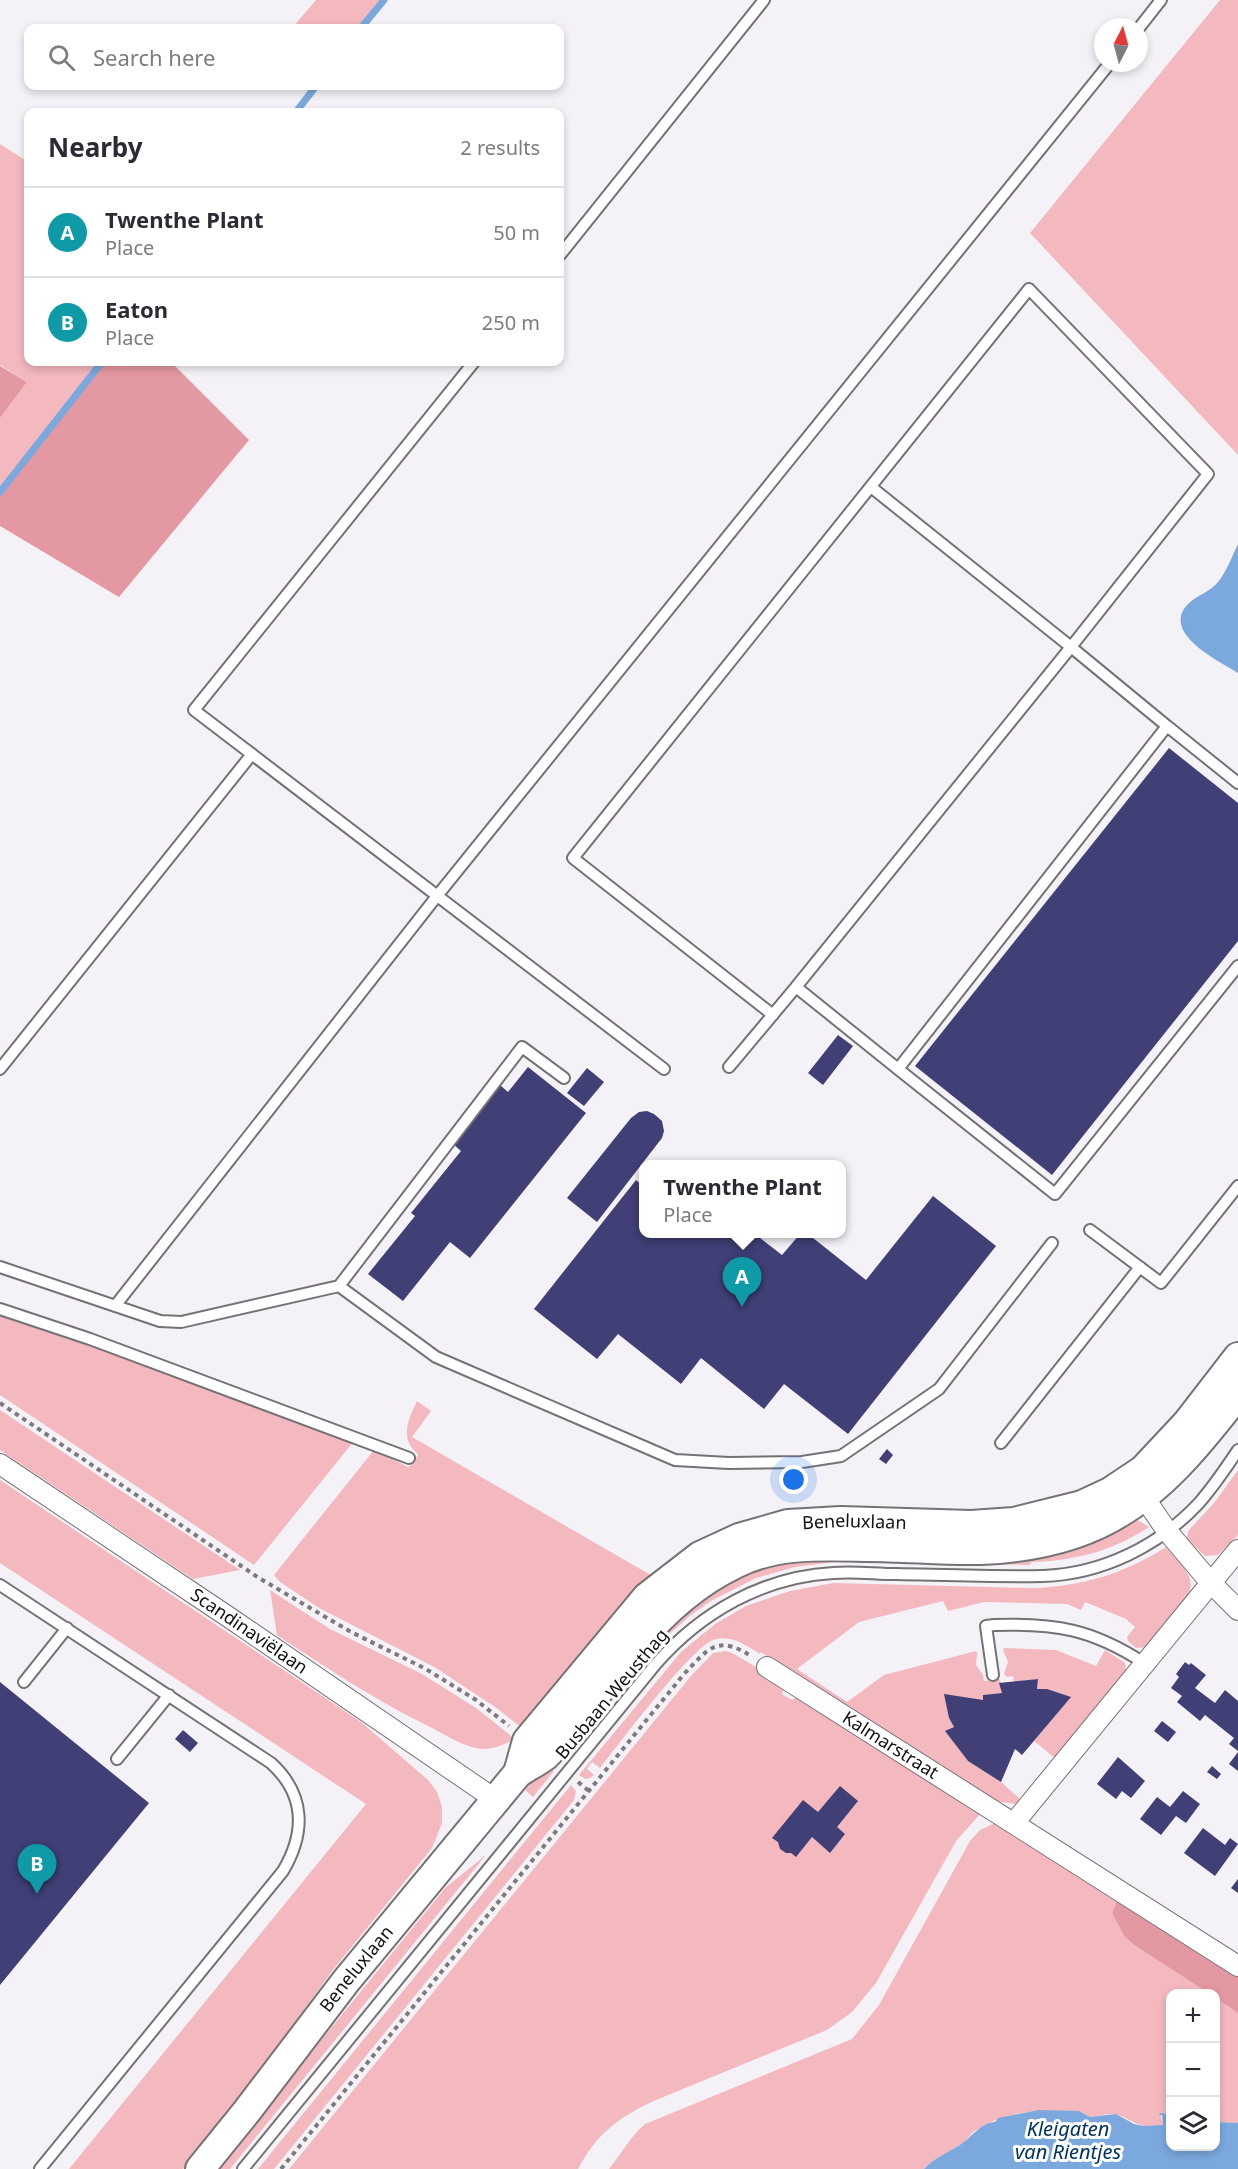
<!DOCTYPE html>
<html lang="en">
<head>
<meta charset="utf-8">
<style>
	:root { --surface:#fff; --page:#f2f2f3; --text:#2b2b33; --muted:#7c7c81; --line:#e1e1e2; --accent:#2563eb }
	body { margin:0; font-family:"Noto Sans",sans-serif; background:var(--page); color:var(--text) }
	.controls { position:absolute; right:18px; bottom:18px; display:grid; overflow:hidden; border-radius:12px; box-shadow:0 3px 9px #0003 }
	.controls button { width:54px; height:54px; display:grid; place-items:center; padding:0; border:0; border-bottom:2px solid var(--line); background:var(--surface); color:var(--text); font:30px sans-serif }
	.compass { position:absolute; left:1094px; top:18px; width:54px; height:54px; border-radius:50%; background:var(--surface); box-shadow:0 3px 9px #0003; rotate:6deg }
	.you { position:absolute; left:794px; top:1480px; width:21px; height:21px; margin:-15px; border:4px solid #fff; border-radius:50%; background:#1a73e8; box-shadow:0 0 0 9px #1a73e833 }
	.badge { display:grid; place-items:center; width:39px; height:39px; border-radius:50%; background:var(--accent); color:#fff; font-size:20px; font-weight:700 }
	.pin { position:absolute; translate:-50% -50px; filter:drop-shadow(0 2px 3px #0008) }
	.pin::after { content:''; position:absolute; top:32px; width:21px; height:18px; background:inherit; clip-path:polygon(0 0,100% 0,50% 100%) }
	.popup { position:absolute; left:639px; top:1160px; width:207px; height:78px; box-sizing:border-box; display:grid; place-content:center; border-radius:12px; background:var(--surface); filter:drop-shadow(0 2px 4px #0005); font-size:20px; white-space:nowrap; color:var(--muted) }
	.popup b { font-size:22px; color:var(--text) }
	.popup::after { content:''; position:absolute; left:50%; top:100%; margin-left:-12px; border:12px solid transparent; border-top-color:var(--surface) }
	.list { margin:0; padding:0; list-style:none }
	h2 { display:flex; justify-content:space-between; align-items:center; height:78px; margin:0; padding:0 24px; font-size:26px }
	h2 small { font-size:20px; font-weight:400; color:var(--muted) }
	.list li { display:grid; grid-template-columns:39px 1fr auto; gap:18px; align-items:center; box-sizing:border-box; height:90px; padding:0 24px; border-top:2px solid var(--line) }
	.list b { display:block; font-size:22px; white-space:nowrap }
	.list p { margin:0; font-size:20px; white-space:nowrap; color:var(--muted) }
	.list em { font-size:20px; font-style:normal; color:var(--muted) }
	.icon { flex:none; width:33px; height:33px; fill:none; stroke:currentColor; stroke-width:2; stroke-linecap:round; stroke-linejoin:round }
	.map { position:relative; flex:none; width:1238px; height:2169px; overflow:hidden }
	.search { position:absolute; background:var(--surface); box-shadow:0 3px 9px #0003; left:24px; top:24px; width:540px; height:66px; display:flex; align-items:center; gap:15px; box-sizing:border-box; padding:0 21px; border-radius:12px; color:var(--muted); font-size:22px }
	.panel { position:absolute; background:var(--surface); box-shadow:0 3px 9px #0003; left:24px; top:108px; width:540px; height:258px; border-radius:12px }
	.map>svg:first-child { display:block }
</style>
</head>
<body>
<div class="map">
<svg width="1238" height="2169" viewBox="0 0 1238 2169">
	<rect width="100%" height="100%" fill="#f5f2f7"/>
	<path fill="#f3b9bf" d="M 316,0 L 384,0 L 361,28 L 293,27 Z
		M 1220,0 L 1238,0 L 1238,455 L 1030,233 Z
		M 0,144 L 28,162 L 28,362 L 102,362 L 0,492 L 0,418 L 27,382 L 0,365 Z
		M 0,1313 L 99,1346 L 354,1441 L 254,1565 L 0,1395 Z
		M 417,1401 L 431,1411 L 412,1437 L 654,1577 L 524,1730 L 498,1709 L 436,1668 L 319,1608 L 280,1582 L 274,1575 L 374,1450 L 408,1467 L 414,1463 L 418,1454 C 399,1439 408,1420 417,1401 Z
		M 0,1410 L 240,1570 L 193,1579 L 0,1450 Z
		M 1238,1470 L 1238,1535 L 1218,1555 L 1205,1556 L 1187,1539 L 1188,1531 L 1214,1503 Z
		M 0,1480 L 361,1722 L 428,1780 L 437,1792 L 442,1807 L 442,1823 L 432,1848 L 332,1971 L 238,2102 L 183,2169 L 69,2169 L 366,1804 L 0,1563 Z
		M 1134,1518 L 1149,1527 C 1113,1551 1074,1561 1031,1562 L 1030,1565 L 843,1561 L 795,1567 L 756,1578 L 711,1601 L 691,1615 L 665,1638 L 561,1761 L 553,1754 L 652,1632 L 756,1562 Z
		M 1166,1547 C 1176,1560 1197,1575 1189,1593 L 1146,1647 L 1136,1648 L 1128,1641 L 1127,1637 L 1135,1627 L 1126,1619 L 1085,1602 L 1081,1610 L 1067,1604 L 984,1602 L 948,1611 L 943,1601 L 859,1622 L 797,1669 L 847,1702 L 884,1675 L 976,1651 L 977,1653 L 976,1665 L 983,1675 L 984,1681 L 1000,1679 L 1002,1693 L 983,1695 L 983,1700 L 949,1718 L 954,1727 L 946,1732 L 968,1761 L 1001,1782 L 1021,1800 L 1015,1804 L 996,1801 L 793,1671 L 791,1674 L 761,1652 L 760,1654 C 745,1645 731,1634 713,1640 C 692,1647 618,1745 600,1768 L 592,1762 L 587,1769 L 594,1775 L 590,1778 L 585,1779 L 579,1775 L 681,1652 L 715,1624 L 746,1606 L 790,1591 L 833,1583 L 1032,1588 C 1080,1587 1126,1573 1166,1547 Z
		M 270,1590 L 330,1629 L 422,1674 L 476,1708 L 515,1739 C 502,1746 490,1751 476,1748 C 461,1745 447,1736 434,1729 C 378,1702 328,1669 277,1635 Z
		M 1004,1648 L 1056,1650 L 1096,1666 L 1105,1650 L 1125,1663 L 1126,1672 L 1055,1758 L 1034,1741 L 1070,1697 L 1047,1689 L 1037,1689 L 1038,1679 L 1014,1682 L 1013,1676 L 1007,1677 L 1004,1674 L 1008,1662 L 1003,1650 Z
		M 726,1651 L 734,1654 L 783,1683 L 785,1686 L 782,1694 L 792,1700 L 797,1697 L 982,1812 L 956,1841 L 876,1983 L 852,2012 L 827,2030 L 656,2100 C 619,2117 597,2133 578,2169 L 289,2169 L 691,1676 L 713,1653 Z
		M 545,1764 L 554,1771 L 533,1797 L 525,1790 Z
		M 571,1785 L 576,1791 L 574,1800 L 274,2169 L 258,2169 Z
		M 997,1822 L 1119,1896 L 1112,1913 L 1124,1936 L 1134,1945 L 1208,1993 L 1170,1994 L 1170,2114 L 1160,2113 L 1163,2125 C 1143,2132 1135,2121 1118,2115 C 1111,2112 1098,2117 1090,2117 C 1081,2110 1070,2112 1059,2111 C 1029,2110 1000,2114 975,2131 C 970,2134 967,2140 962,2144 C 949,2153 935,2157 924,2169 L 609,2169 C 622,2153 629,2138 645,2124 L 852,2039 L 879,2005 L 970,1841 L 980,1830 Z
		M 486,1855 L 230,2169 L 216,2169 L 446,1887 Z
		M 1216,1998 L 1238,2013 L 1238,2123 L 1216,2122 Z"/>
	<path fill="#e498a1" d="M 102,362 L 171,362 L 249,440 L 119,597 L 0,526 L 0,492 Z
		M 0,366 L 27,382 L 0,418 Z
		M 1119,1896 L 1238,1974 L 1238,2013 L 1216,1998 L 1216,1994 L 1208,1993 L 1134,1945 L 1124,1936 L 1112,1913 Z"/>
	<path fill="#7ba9de" d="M 1238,544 L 1238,673 C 1219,661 1160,633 1188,604 C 1197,595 1210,592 1218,582 C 1227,571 1232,556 1238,544 Z
		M 1039,2110 L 1079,2111 L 1090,2117 L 1116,2114 L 1134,2124 L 1143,2126 L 1163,2125 L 1162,2115 L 1159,2115 L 1160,2113 L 1170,2114 L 1170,2146 L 1216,2146 L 1216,2122 L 1238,2123 L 1238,2169 L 924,2169 C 934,2158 947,2153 960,2145 C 972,2137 980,2123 995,2122 L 998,2118 Z"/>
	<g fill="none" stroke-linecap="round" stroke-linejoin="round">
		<path stroke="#7ba9de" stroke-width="7" d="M 361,28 L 384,0
			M 296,112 L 316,86
			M 0,492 L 102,362"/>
	</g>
	<path fill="#403f76" d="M 1169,748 L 1238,803 L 1238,941 L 1052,1175 L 915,1066 Z
		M 838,1035 L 853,1046 L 823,1085 L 808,1073 Z
		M 528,1067 L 586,1113 L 470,1258 L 450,1242 L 403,1301 L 368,1274 L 415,1216 L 411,1213 L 461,1151 L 453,1144 L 500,1085 L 508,1092 Z
		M 587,1068 L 604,1082 L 584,1106 L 567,1093 Z
		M 647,1111 L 654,1114 L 662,1121 L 664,1131 L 662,1138 L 597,1222 L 567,1198 L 631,1118 L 639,1112 Z
		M 636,1180 L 643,1186 L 643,1234 L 755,1234 L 782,1255 L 800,1234 L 808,1234 L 866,1280 L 933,1196 L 996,1246 L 848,1434 L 784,1384 L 764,1409 L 701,1358 L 681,1384 L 618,1334 L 597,1359 L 534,1309 Z
		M 887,1449 L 893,1455 L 886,1464 L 879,1459 Z
		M 1185,1662 L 1189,1665 L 1191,1663 L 1206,1675 L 1195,1688 L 1215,1703 L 1225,1690 L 1238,1701 L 1238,1751 L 1229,1744 L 1234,1738 L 1205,1715 L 1200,1721 L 1177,1702 L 1182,1696 L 1171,1688 L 1179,1677 L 1176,1674 Z
		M 1038,1679 L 1037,1689 L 1047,1689 L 1071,1697 L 1022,1755 L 1015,1749 L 1001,1782 L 968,1761 L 945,1731 L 954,1727 L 949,1718 L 944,1694 L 983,1700 L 983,1695 L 1002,1693 L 999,1683 Z
		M 0,1682 L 149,1803 L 0,1985 Z
		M 1162,1721 L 1176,1732 L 1168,1742 L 1154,1731 Z
		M 183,1730 L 198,1743 L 190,1752 L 175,1739 Z
		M 1238,1752 L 1238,1771 L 1229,1764 Z
		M 1118,1757 L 1145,1781 L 1131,1798 L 1122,1791 L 1116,1799 L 1097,1784 Z
		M 1212,1766 L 1221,1774 L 1217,1779 L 1207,1772 Z
		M 840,1786 L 858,1801 L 837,1827 L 845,1834 L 830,1853 L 812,1837 L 796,1857 L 791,1853 L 786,1853 L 780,1849 L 778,1842 L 772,1838 L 803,1800 L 818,1812 Z
		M 1183,1791 L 1200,1804 L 1186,1823 L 1176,1816 L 1161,1835 L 1140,1819 L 1157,1797 L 1170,1807 Z
		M 1203,1828 L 1225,1845 L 1230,1838 L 1238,1844 L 1215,1876 L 1184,1853 Z
		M 1238,1879 L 1238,1893 L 1231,1888 Z"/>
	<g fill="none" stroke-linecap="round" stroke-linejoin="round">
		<defs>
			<path id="lane" d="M 1139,28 L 1161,0
				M 560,255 L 764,0
				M 474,362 L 194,710 L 664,1069
				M 796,987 L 1071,647 L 1167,726
				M 773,1015 L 573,858 L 1029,289 L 1208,474 L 1071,647 L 871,487
				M 729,1067 L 796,987 L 898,1069 L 1167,726 L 1238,783
				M 0,1069 L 252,754
				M 898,1069 L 1055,1194 L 1238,966
				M 1090,1230 L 1161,1283 L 1238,1186
				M 0,1267 L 160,1321 L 181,1322 L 339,1286 L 436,1357 L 675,1460 L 729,1463 L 802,1462 L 841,1456 L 939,1389 L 1052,1243
				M 339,1286 L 522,1047 L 564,1078
				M 115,1306 L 437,896 L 1110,63
				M 0,1309 L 90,1339 L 409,1458
				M 1001,1443 L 1140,1267
				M 0,1585 L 271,1763 C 305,1794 306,1832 283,1871 L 40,2169
				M 993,1675 L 986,1626 L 994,1625 C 1055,1623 1092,1629 1144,1663
				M 24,1682 L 67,1628
				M 117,1759 L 169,1695
				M 243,2169 L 655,1665 C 701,1612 763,1577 833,1573 C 854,1571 875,1574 897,1574 C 945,1575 994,1577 1043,1576 C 1102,1574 1159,1546 1199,1503 C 1213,1487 1226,1468 1238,1450"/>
			<g id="street">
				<path id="s1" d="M 0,1464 L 230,1618 L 496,1800"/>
				<path d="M 1137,1487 L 1167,1531 L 1210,1582 L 1238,1610"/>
				<path id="s2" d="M 767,1667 L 1238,1966"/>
				<path d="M 1014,1823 L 1238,1550"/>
			</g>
			<g id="secondary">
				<path id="s3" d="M 518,1773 L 527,1741 L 647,1597 L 700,1556 L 739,1538 L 788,1524 L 841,1521 L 971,1525 L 1014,1522 L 1082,1505 L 1110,1492 L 1143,1470 L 1187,1423 L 1238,1357"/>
				<path id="s4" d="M 200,2169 L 247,2111 L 346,1981 L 518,1773 C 527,1767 537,1762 545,1756 C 555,1747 563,1735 571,1725 C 593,1699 613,1672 634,1647 C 662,1613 695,1583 735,1564 C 776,1543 823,1546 868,1547 C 906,1547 944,1551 981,1550 C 1030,1548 1083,1537 1124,1510 C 1169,1482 1205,1436 1238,1394"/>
			</g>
		</defs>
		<use href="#lane" stroke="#757276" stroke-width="14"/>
		<use href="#street" stroke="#757276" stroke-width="22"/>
		<use href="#secondary" stroke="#757276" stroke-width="32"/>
		<path stroke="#7c7a7d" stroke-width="4" stroke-dasharray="4.5 4.5" stroke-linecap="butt" d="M 0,1403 L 259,1578 L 351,1632 L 426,1669 L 476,1700 L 509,1726
			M 578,1782 L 589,1791
			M 281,2169 L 684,1674 C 708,1649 717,1634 751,1656"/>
		<use href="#lane" stroke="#fff" stroke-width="10"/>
		<use href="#street" stroke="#fff" stroke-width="20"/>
		<use href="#secondary" stroke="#fff" stroke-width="28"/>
	</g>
	<g text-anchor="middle" stroke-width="6" stroke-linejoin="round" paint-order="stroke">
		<g font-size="18" fill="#121112" stroke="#fff">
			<text dy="6" stroke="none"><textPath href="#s3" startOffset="448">Beneluxlaan</textPath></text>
			<text dy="6" stroke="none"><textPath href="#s1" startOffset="300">Scandinaviëlaan</textPath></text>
			<text transform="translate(612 1694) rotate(-50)" y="6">Busbaan Weusthag</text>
			<text dy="6" stroke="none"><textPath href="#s2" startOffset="146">Kalmarstraat</textPath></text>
			<text dy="6" stroke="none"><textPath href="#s4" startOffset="254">Beneluxlaan</textPath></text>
		</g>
		<g font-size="20" font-style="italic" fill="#013464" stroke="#fff">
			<text x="1068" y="2136">Kleigaten<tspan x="1068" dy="23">van Rientjes</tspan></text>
		</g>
	</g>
</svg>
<div class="controls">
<button>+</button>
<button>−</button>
<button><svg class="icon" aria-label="layers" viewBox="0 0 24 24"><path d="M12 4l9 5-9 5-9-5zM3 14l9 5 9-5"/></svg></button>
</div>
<svg class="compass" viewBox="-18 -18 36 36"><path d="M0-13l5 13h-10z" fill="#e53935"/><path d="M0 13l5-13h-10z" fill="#7c7c81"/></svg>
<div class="you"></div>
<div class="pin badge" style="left:742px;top:1307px;background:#0f9aa8">A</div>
<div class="popup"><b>Twenthe Plant</b>Place</div>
<div class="pin badge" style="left:37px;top:1894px;background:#0f9aa8">B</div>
<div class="search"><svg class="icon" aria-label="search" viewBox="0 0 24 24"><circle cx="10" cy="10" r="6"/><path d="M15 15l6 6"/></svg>Search here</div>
<section class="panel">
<h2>Nearby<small>2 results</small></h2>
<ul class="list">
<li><span class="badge" style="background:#0f9aa8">A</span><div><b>Twenthe Plant</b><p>Place</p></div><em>50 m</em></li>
<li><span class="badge" style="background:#0f9aa8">B</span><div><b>Eaton</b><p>Place</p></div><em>250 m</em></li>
</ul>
</section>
</div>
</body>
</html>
